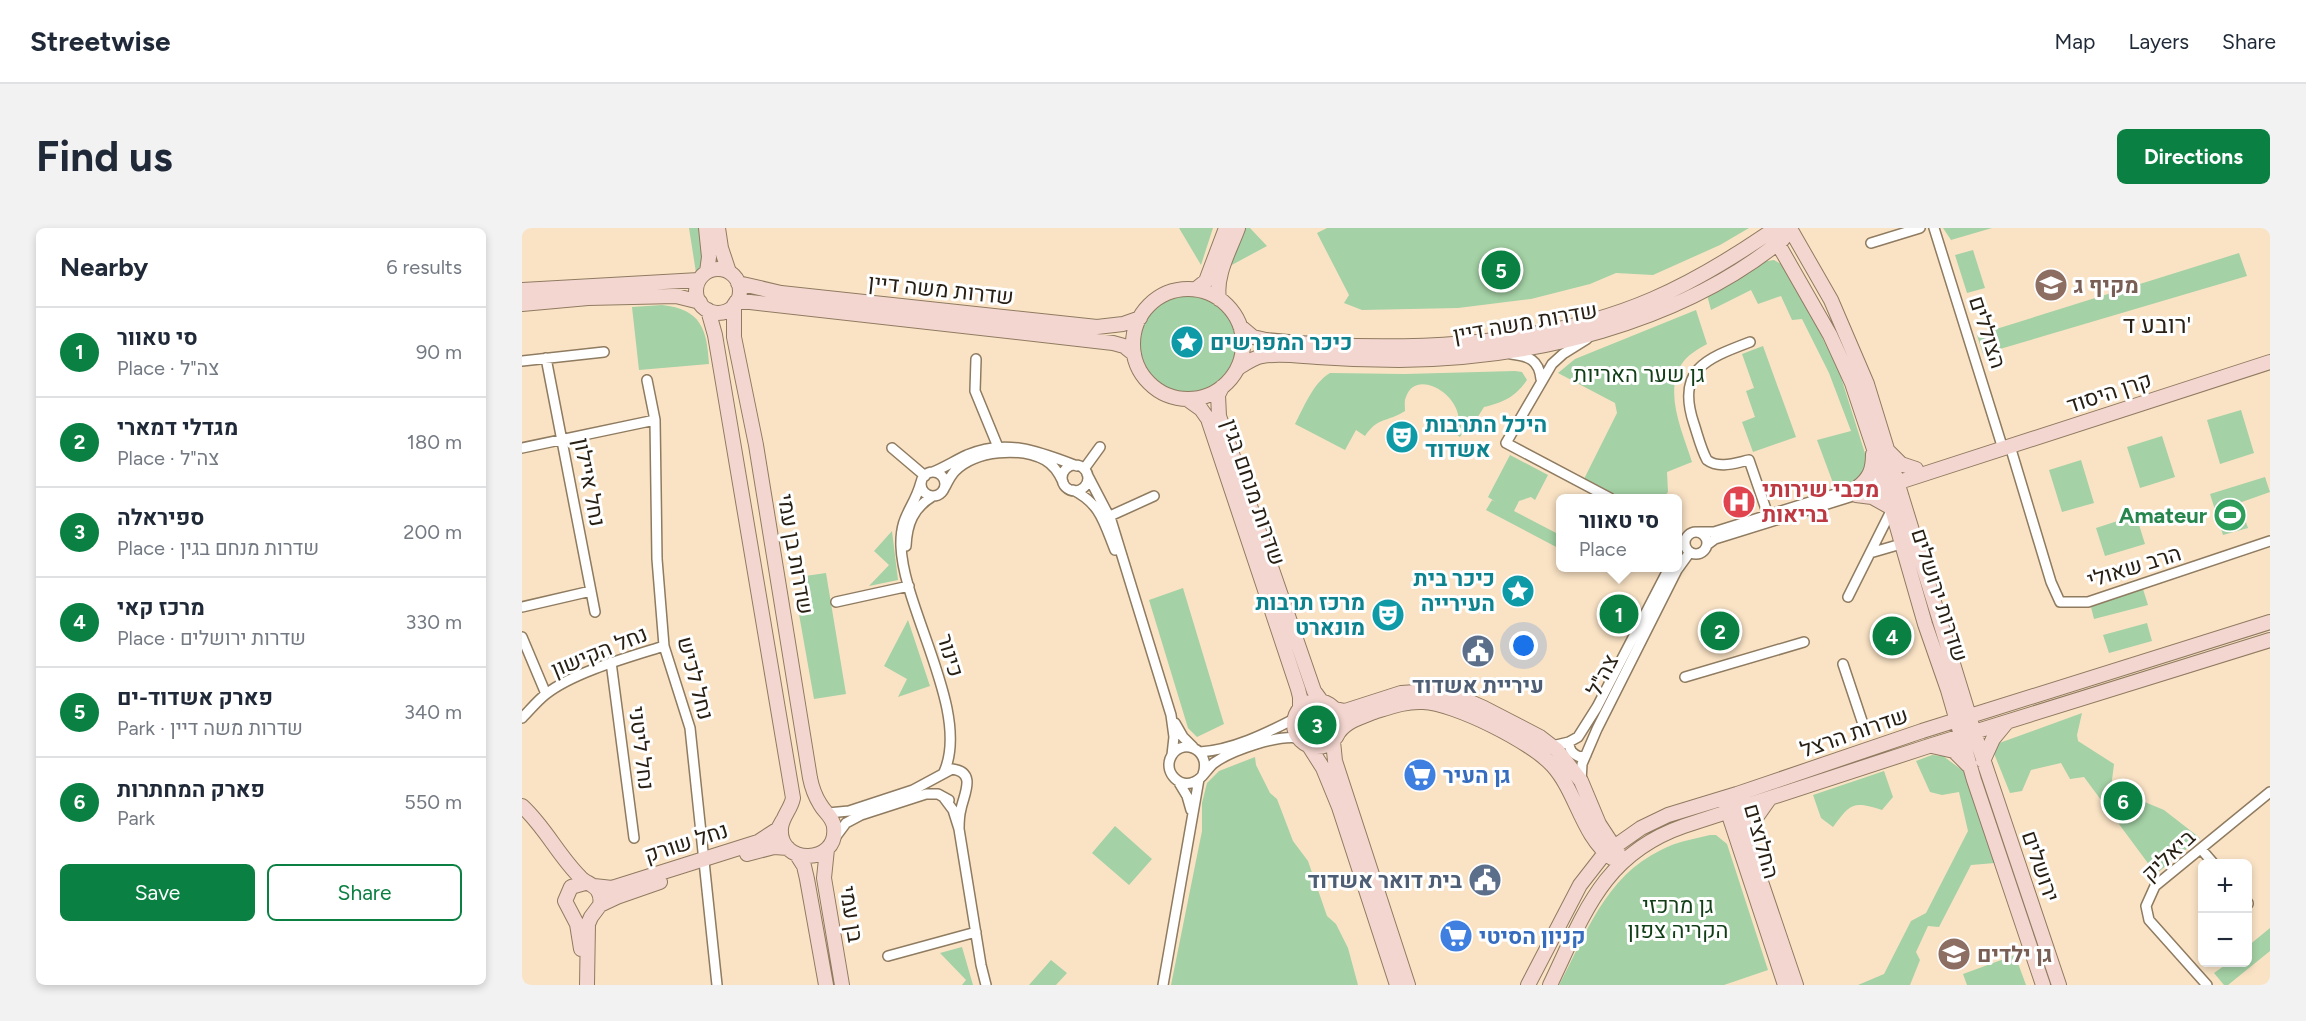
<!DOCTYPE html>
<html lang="en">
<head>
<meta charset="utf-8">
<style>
	:root { --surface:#fff; --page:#f2f2f3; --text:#1f2937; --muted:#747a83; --line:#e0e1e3; --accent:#0b8043 }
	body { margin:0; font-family:Figtree,Heebo,sans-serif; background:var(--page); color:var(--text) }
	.controls { position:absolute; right:18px; bottom:18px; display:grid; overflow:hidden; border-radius:9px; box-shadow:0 3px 9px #0003 }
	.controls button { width:54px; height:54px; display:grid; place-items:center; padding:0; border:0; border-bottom:2px solid var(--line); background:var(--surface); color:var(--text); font:30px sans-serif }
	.you { position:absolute; left:1002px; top:418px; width:21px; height:21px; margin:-15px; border:4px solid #fff; border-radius:50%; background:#1a73e8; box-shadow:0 0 0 9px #1a73e833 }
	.badge { display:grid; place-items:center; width:39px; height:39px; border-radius:50%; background:var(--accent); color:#fff; font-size:20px; font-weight:700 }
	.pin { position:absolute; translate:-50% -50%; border:3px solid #fff; box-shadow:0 2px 6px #0006 }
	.popup { position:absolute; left:1034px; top:266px; width:126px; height:78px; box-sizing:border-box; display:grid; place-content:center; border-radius:9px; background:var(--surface); filter:drop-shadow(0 2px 4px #0005); font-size:20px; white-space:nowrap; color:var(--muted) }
	.popup b { font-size:22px; color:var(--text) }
	.popup::after { content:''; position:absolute; left:50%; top:100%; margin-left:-12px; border:12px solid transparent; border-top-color:var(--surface) }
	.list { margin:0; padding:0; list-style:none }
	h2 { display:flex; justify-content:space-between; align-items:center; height:78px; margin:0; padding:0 24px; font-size:26px }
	h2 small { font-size:20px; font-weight:400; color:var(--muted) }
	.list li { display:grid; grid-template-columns:39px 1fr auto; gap:18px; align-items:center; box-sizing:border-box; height:90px; padding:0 24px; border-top:2px solid var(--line) }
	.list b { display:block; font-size:22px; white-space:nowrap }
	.list p { margin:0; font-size:20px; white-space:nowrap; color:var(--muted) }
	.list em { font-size:20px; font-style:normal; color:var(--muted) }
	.actions { display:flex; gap:12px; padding:18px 24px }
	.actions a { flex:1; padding:14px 0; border:2px solid var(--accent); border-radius:9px; text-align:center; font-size:21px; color:var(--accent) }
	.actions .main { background:var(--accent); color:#fff }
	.map { position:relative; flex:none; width:1748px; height:757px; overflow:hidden; border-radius:9px }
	header { display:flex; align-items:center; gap:36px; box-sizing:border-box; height:84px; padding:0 30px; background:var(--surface); border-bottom:2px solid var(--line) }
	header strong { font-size:28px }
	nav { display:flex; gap:33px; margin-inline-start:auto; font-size:21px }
	.intro { display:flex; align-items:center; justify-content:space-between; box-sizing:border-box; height:144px; padding:0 36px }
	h1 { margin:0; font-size:42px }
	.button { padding:15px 27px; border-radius:9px; background:var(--accent); color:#fff; font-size:21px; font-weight:700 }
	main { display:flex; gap:36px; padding:0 36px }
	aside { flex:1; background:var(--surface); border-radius:9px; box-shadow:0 3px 9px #0003 }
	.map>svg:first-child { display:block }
</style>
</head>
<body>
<header>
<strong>Streetwise</strong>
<nav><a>Map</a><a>Layers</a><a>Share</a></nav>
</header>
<div class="intro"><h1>Find us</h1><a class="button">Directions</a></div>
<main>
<aside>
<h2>Nearby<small>6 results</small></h2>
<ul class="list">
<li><span class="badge">1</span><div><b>סי טאוור</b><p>Place · צה&quot;ל</p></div><em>90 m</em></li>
<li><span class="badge">2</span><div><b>מגדלי דמארי</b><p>Place · צה&quot;ל</p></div><em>180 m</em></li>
<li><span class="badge">3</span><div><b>ספיראלה</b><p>Place · שדרות מנחם בגין</p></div><em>200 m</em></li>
<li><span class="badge">4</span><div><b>מרכז קאי</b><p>Place · שדרות ירושלים</p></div><em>330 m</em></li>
<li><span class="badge">5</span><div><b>פארק אשדוד-ים</b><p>Park · שדרות משה דיין</p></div><em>340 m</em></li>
<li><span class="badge">6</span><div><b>פארק המחתרות</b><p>Park</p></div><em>550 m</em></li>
</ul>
<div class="actions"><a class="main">Save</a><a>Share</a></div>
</aside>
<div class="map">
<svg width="1748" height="757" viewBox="0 0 1748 757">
	<rect width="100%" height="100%" fill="#fae3c5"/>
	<path fill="#a4d1a5" d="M 167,0 L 179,0 L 183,41 L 175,51 Z
		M 657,0 L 691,0 L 679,37 Z
		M 721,0 L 728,0 L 745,18 L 706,39 Z
		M 805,0 L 1227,0 L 1198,17 L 1131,47 L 1094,45 L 1068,56 L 1009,71 L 936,80 L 840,82 L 822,75 L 827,67 L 795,5 Z
		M 1421,0 L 1470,0 L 1429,12 Z
		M 1451,22 L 1463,60 L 1445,65 L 1433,27 Z
		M 1717,25 L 1725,48 L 1461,126 L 1455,107 Z
		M 1252,32 L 1259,36 L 1287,83 L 1317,143 L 1347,238 L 1336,255 L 1314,263 L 1295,212 L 1329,203 L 1307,145 L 1280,91 L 1270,92 L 1259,68 L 1236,76 L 1229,62 L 1189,82 L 1184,63 L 1239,34 Z
		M616 115a49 49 0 1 1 98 0a49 49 0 1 1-98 0Z
		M 140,77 C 179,81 185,101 187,136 L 117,142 L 110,79 Z
		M 1174,82 L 1185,116 C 1176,121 1165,127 1159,137 C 1142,166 1161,205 1170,234 L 1145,244 L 1146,264 L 1141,270 L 1100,270 L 1062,251 L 1095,185 L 1093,175 L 1036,145 L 1053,131 Z
		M 1241,118 L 1274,209 L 1231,224 L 1220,194 L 1233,189 L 1224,163 L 1232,160 L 1220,126 Z
		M 993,143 L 1000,144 L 1005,152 C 993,169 982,174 962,179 L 947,203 L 942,202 L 938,209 L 934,206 C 950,171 894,137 884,169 C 882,173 883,179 883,183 C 864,195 857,188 843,208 L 834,202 L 823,222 L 773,196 C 782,179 791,155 808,145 L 883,146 Z
		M 1719,182 L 1732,225 L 1698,236 L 1685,192 Z
		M 1640,208 L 1653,249 L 1618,260 L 1605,219 Z
		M 988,227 L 1026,247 L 1013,272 L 1009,269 L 997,273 L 992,283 L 1038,307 L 1038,321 L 964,282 L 970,272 L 974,274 L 966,269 Z
		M 1559,232 L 1572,275 L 1540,284 L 1527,242 Z
		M 1743,249 L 1748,264 L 1717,275 L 1726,300 L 1701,307 L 1688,266 Z
		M 1614,287 L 1623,316 L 1583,328 L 1574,300 Z
		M 370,303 L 376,352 L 347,358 L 367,337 L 352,323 Z
		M 304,345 L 324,466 L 292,471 L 275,375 L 288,373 L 283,348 Z
		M 661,360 L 702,496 L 675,509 L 666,500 L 627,372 Z
		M 1621,361 L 1626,377 L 1572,391 L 1568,375 Z
		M 386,392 L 408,458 L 376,469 L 385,451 L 362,438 Z
		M 1625,395 L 1630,413 L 1587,425 L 1581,407 Z
		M 1560,485 L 1555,507 L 1556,513 L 1592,536 L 1589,560 L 1642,582 L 1678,610 L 1634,646 L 1562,549 L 1548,551 L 1539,535 L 1509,542 L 1500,563 L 1488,565 L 1469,518 Z
		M 1410,527 L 1421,528 L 1448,548 L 1473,635 L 1449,637 L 1417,699 L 1406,698 L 1394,724 L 1398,732 L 1388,757 L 1336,757 L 1362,746 L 1389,693 L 1404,685 L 1446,603 L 1437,564 L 1420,567 L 1408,564 L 1394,533 Z
		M 733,529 L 734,537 L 748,565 L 755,571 L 771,613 L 786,633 L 805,688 L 814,696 L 826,720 L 836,757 L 649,757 L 680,603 L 680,575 L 685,555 L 697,543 Z
		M 1362,543 L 1371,569 L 1360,582 C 1331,573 1329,575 1311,599 L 1299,590 L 1291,567 Z
		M 593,598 L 630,631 L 607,657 L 570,625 Z
		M 1188,607 L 1194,607 L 1205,616 L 1246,742 L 1202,757 L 1037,757 C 1064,706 1083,649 1139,622 C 1154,614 1171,611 1188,607 Z
		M 1748,700 L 1748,723 L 1706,757 L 1702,757 L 1692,745 L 1706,735 L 1726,734 L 1726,718 Z
		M 440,719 L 451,757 L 440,757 L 444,752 L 418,725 Z
		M 1493,727 L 1504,757 L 1445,757 L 1441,746 Z
		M 529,732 L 545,745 L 534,757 L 507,757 Z"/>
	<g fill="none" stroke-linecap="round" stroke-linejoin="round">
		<defs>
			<path id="street" d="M 1412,0 L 1481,221
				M 1349,15 L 1398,0
				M 1065,111 L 1041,126 L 1030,136 L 984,215 L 1088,270
				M 1228,114 C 1183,131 1154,142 1172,196 C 1176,208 1179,221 1185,232 C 1197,241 1213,235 1227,232 L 1246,287
				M 989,126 C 1007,128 1017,132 1019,151
				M 24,130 L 73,384
				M 454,131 L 453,163 L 476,219
				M 0,133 L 82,124
				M 125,152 L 133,192 L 135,331 L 142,418 L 168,500 L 195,757
				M 1488,218 L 1529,354 L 1538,374 L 1566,374 L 1748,313
				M 0,220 L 133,192
				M 370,220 L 403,248
				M540 250a13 13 0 1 1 26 0a13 13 0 1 1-26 0Z
				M 562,241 L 578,219
				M 411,244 C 423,239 434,232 445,227 C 485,210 518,224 555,238
				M399 256a12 12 0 1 1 24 0a12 12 0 1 1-24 0Z
				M 565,246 L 589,292 L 649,487 L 652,509 L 650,527
				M 399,254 C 392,281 378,286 379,318 C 381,381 449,484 422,544
				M 423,259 C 426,253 429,247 433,243 C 454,222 498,219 523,232 C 532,237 537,245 541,254
				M 551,262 C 579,276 582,295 593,322
				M 588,288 L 632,268
				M1163 315a11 11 0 1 1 22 0a11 11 0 1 1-22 0Z
				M 1177,304 L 1192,304 L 1361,251
				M 1185,317 L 1193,311 L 1363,258
				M 384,318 C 385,296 391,280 411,268
				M 1348,325 L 1379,316
				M 1326,369 L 1369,283
				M 314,374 L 387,358
				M 0,379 L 69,363
				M 0,409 L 24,466
				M 89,434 L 112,610
				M 1321,436 L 1341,496
				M 1163,449 L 1282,414
				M 0,490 C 8,482 15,473 24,466 C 52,444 107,429 142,418
				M 653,495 L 661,509 L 671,519
				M 1047,514 C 1047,522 1050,526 1058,529 L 1064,527
				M 1030,518 L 1047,514 L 1056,509 L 1075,479 L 1147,340
				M 678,524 C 710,522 743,506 772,491
				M 681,546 C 690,520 657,508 648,531 C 643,546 658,560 672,554 C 681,551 685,540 692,535 C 710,522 755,507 776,510
				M 656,553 L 665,568 L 669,582
				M 1059,553 L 1060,536 L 1075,501 L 1155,342 L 1168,324
				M 422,570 L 431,582 L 437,601 L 459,737 L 464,757
				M 306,585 L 327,583 L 391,562 L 430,541 C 455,544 442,566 439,581 C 437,588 437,594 437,601
				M 312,611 L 324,595 L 339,587 L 404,566 L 416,566 L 427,572
				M 1679,621 L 1692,636
				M 1726,675 L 1726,676
				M 366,728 L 454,704
				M 641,757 L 677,551
				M 1685,757 L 1627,692 L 1624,678 L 1633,658 L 1748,564"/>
			<path id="secondary" d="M 184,0 L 187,29 L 185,44
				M 196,0 L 199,20 L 207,44
				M 1255,0 L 1256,16 L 1308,107 L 1330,155 L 1357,236 L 1403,396 L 1426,462 L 1452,552 L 1521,757
				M 1256,0 L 1270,4 L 1309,72 L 1345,156 L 1452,504 L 1537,757
				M174 63a22 22 0 1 1 44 0a22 22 0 1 1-44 0Z
				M 216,55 L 259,65 L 575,99 L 601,96 L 618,90
				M 674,61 L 684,53 L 704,0
				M611 116a55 55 0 1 1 110 0a55 55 0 1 1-110 0Z
				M 0,62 L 177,52
				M 697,71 C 693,47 708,22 716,0
				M 214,74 L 228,74 L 591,115 L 602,118 L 612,126
				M 0,76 L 66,70 L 154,68 L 178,74
				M 186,82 L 193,107 L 271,570 C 269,581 260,589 259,600 C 256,638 317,637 312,599 C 311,589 303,585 298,576 C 293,568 290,560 288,550 L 234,217 L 212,109 L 212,77
				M 718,98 L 731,109 L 744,112 C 868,125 1016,121 1131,71 C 1175,52 1215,27 1254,0
				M 716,140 C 724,135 731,130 740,128 C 758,125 777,128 795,129 C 822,131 849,132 877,132 C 1009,131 1157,96 1261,11
				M 700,159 L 696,167 L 697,188 L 792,463 L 800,474
				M 665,171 L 679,181 L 686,191 L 776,461 L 778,469 L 778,481
				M 1367,224 L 1379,236 L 1394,241
				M 1368,257 L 1748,134
				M 1336,259 C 1348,250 1351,241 1351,226
				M 1334,267 L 1350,269 L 1368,279
				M772 496a23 23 0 1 1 46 0a23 23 0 1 1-46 0Z
				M 813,481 L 823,483 L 879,465 L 909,463 L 935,468 L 962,480 L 1018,509 L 1035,522 L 1059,553 L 1077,596 L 1096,625
				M 817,504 C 825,493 839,489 852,484 C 868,479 884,473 901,474 C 932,475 1010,514 1031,538 C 1055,565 1060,608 1090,630
				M 811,513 L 813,533 L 886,757
				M 787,518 L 801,540 L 817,579 L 875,757
				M 1410,518 L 1432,523 L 1446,537
				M 1461,533 L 1471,511 L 1485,494
				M 1212,574 L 1274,757
				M 1205,577 L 1206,584 L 1263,757
				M 0,578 C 23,599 36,627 58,649 C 63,655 72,656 76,663 C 79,668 79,672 78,677 L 69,689 L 66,696 L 65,757
				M 1227,612 L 1231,594 L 1248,570
				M 305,621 L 302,650 L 320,757
				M 225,626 L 252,619 L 266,620
				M 275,627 L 282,638 L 285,651 L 304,757
				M 72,658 L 90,660 L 236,614 L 256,601 L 261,592
				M 78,677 L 95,669 L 138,654
				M 59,721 L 55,696 L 43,673 L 49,659 L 63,655
				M 1006,757 L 1058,657 L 1079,630 L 1092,619 L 1119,600 L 1146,587 L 1215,566 L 1400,503 L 1748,394
				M 1028,757 C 1062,686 1081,626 1162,598 L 1407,518 L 1748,412"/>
		</defs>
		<use href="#street" stroke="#8f7b60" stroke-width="12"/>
		<use href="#secondary" stroke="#8f7b60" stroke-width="16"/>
		<use href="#street" stroke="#fff" stroke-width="9"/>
		<use href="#secondary" stroke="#f4d6d0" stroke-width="14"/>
	</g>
	<defs>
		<symbol id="school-disc" viewBox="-11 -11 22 22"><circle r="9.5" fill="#8d6e63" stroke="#fff"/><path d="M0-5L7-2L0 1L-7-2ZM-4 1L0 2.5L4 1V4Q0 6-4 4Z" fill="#fff"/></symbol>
		<symbol id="sight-disc" viewBox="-11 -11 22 22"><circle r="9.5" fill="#0f9aa8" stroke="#fff"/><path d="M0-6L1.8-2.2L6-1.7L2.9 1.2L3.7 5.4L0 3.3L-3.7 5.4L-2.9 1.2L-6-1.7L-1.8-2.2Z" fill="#fff"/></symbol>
		<symbol id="theatre-disc" viewBox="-11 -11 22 22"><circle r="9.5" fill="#0f9aa8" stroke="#fff"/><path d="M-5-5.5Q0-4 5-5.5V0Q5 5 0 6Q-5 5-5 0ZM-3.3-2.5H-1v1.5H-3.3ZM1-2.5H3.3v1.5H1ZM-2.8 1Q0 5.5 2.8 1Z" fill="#fff"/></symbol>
		<symbol id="hospital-disc" viewBox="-11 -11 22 22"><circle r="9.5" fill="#e0444e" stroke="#fff"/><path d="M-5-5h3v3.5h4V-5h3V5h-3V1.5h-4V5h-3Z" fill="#fff"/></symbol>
		<symbol id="stadium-disc" viewBox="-11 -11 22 22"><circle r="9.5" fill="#2e9e5b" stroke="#fff"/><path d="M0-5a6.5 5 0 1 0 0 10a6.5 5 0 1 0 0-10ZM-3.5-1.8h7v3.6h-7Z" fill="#fff"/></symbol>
		<symbol id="civic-disc" viewBox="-11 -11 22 22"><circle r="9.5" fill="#5c6f8a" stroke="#fff"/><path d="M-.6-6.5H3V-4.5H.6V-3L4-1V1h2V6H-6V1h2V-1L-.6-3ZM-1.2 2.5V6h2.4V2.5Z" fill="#fff"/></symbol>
		<symbol id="supermarket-disc" viewBox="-11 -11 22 22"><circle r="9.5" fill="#3f7fe0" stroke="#fff"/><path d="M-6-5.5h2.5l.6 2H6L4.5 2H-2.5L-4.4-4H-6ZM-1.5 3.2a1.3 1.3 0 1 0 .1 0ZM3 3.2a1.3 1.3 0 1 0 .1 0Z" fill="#fff"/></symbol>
	</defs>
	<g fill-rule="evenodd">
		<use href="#school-disc" x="1510" y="38" width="38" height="38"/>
		<use href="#sight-disc" x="646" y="95" width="38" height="38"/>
		<use href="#theatre-disc" x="861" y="190" width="38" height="38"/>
		<use href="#hospital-disc" x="1198" y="255" width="38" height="38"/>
		<use href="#stadium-disc" x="1689" y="268" width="38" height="38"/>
		<use href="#sight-disc" x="977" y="344" width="38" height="38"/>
		<use href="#theatre-disc" x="847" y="368" width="38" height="38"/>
		<use href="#civic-disc" x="937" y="404" width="38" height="38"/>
		<use href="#supermarket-disc" x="879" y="528" width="38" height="38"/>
		<use href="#civic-disc" x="944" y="633" width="38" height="38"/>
		<use href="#supermarket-disc" x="915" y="689" width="38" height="38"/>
		<use href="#school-disc" x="1413" y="707" width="38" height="38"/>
	</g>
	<g text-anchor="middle" stroke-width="6" stroke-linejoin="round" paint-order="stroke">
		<g font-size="22" font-weight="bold" fill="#785e54" stroke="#fff" text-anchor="start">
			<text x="1552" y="65">מקיף ג</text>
			<text x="1455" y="734">גן ילדים</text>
		</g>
		<g font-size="22" fill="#282015" stroke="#fff">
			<text transform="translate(419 61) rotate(6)" y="8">שדרות משה דיין</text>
			<text transform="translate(1003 94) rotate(-10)" y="8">שדרות משה דיין</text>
			<text transform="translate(1466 104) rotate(72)" y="8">הצוללים</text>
			<text transform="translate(1587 164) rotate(-18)" y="8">קרן היסוד</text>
			<text transform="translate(68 254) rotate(79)" y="8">נחל איילון</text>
			<text transform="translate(732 264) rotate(71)" y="8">שדרות מנחם בגין</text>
			<text transform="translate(274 326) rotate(80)" y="8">שדרות בן עמי</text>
			<text transform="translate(1612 338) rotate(-17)" y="8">הרב שאולי</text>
			<text transform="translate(1418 367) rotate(72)" y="8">שדרות ירושלים</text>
			<text transform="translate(77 423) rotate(-22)" y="8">נחל הקישון</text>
			<text transform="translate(429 427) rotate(73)" y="8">כינור</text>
			<text transform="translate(1080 447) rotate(-63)" y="8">צה"ל</text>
			<text transform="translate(174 450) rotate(75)" y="8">נחל לכיש</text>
			<text transform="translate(1332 504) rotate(-19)" y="8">שדרות הרצל</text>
			<text transform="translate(120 520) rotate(83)" y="8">נחל ליטני</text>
			<text transform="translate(1240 613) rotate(74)" y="8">החלוצים</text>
			<text transform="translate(164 614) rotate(-18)" y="8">נחל שורק</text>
			<text transform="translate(1646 627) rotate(-43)" y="8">ביאליק</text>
			<text transform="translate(1519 638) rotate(71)" y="8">ירושלים</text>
			<text transform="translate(330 686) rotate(81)" y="8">בן עמי</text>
		</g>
		<g font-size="22" font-weight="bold" fill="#0d838f" stroke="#fff" text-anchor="start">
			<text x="688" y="122">כיכר המפרשים</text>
			<text x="903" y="204">היכל התרבות<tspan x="903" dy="25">אשדוד</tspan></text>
			<text x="973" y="358" text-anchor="end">כיכר בית<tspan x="973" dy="25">העירייה</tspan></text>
			<text x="843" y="382" text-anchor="end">מרכז תרבות<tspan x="843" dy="25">מונארט</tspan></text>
		</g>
		<g font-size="22" fill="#113e16" stroke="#fff">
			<text x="1117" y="154">גן שער האריות</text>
			<text x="1156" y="685">גן מרכזי<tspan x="1156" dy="25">הקריה צפון</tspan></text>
		</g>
		<g font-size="22" font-weight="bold" fill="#be3a42" stroke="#fff" text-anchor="start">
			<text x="1240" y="269">מכבי שירותי<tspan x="1240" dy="25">בריאות</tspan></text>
		</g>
		<g font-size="22" font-weight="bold" fill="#27864d" stroke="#fff" text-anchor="end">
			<text x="1685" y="295">Amateur</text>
		</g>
		<g font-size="22" font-weight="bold" fill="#4e5e75" stroke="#fff">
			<text x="956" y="465">עיריית אשדוד</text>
			<text x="940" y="660" text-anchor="end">בית דואר אשדוד</text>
		</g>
		<g font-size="22" font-weight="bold" fill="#366cbe" stroke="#fff" text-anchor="start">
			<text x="921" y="555">גן העיר</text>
			<text x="957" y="716">קניון הסיטי</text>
		</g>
		<g font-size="24" fill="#282015" stroke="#fff">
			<text x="1635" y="105">רובע ד'</text>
		</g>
	</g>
</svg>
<div class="controls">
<button>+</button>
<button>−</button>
</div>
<div class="you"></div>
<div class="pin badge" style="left:1097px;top:386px">1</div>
<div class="popup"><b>סי טאוור</b>Place</div>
<div class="pin badge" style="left:1198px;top:403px">2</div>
<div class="pin badge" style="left:795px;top:497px">3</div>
<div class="pin badge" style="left:1370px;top:408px">4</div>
<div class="pin badge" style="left:979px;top:42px">5</div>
<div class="pin badge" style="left:1601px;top:573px">6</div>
</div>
</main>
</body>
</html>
